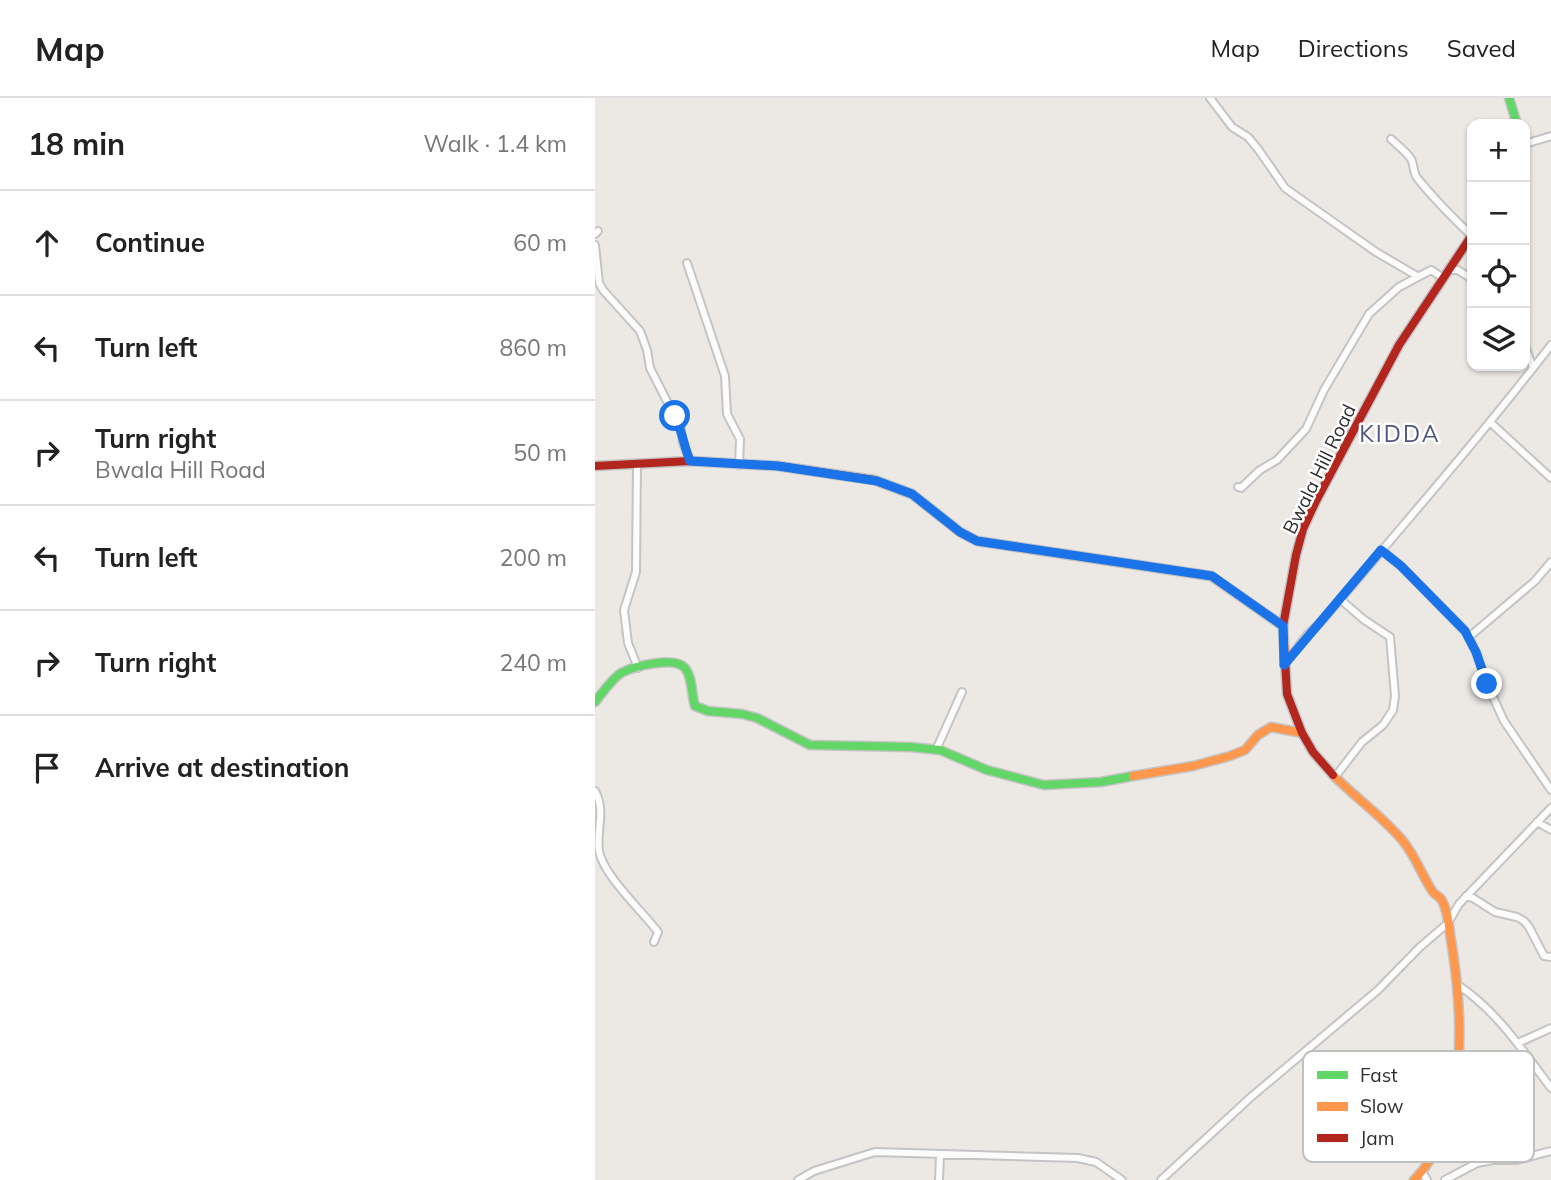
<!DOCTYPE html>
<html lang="en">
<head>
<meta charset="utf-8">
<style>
	:root { --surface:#fff; --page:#f6f6f6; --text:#222; --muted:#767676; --line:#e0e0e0 }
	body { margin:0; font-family:Mulish,sans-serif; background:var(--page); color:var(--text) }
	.controls { position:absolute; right:21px; top:21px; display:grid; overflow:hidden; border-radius:14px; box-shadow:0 2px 5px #0004 }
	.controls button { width:63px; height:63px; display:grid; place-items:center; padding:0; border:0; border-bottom:2px solid var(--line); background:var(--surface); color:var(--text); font:35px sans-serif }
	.stop { position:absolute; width:21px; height:21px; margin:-16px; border:5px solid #1a73e8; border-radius:50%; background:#fff }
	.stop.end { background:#1a73e8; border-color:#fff; box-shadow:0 2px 7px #0008 }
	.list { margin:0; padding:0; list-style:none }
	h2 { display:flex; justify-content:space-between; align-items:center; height:91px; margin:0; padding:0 28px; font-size:30px }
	h2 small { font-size:23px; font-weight:400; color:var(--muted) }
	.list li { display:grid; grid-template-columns:46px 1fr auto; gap:21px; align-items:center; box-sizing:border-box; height:105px; padding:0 28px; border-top:2px solid var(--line) }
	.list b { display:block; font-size:26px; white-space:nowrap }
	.list p { margin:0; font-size:23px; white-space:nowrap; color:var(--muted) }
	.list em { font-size:23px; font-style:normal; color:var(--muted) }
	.icon { flex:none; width:38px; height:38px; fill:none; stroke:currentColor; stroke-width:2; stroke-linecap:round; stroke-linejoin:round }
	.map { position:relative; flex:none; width:956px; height:1082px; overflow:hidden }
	header { display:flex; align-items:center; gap:42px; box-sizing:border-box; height:98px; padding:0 35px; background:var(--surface); border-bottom:2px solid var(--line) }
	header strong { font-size:33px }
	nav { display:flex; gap:38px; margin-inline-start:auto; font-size:24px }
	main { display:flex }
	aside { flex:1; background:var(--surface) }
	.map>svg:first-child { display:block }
</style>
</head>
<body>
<header>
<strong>Map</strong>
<nav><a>Map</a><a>Directions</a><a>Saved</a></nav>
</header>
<main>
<aside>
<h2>18 min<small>Walk · 1.4 km</small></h2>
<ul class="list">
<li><svg class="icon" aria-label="ahead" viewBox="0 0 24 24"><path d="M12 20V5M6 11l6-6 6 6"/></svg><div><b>Continue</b></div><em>60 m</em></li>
<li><svg class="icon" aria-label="left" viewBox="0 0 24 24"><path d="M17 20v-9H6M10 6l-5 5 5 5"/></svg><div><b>Turn left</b></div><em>860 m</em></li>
<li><svg class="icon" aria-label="right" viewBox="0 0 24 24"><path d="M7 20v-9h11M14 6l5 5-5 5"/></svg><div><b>Turn right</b><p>Bwala Hill Road</p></div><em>50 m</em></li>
<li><svg class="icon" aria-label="left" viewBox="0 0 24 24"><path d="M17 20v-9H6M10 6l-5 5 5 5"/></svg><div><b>Turn left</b></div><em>200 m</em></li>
<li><svg class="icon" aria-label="right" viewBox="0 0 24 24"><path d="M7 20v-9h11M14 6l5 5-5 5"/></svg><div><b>Turn right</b></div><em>240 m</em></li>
<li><svg class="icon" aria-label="arrive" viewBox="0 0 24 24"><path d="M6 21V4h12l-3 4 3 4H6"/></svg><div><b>Arrive at destination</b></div></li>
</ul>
</aside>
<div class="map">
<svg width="956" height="1082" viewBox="0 0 956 1082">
	<rect width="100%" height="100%" fill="#ece8e4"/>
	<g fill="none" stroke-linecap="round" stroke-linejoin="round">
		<defs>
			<path id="street" d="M 615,0 L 637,29 L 653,39 L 663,51 L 690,90 L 781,154 L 822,178
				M 796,41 C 802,47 811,53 816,61 C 820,68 817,74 823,81 C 840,102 858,120 877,138
				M 930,46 L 956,38
				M 0,136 L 3,133
				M 0,147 L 4,185 L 8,192 L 45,233 L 52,252 L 55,270 L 86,331 L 88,345 L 95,363
				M 92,165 L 130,278 L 132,316 L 145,341 L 144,367
				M 853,172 L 863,172 L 877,181
				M 930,248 L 938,270
				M 896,325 L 956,380
				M 42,366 L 41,474 L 29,512 L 33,545 L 43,570
				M 643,389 L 646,390 L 665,372 L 682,362 L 711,331 L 729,292 L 774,216 L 804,189 L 836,172 L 848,180
				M 786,452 L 806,468 L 870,533 L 881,554 L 892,586 L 909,623 L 956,692
				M 874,539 L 940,483 L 956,464
				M 689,567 L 712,537 L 725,525 C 803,433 882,343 956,247
				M 341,652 L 367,594
				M 740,679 L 767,644 L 788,627 L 798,612 L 800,598 L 795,539 L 768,521 L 745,501
				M 0,693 C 11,712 1,733 4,753 C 8,777 48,814 63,834 L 59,844
				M 942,724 L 956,732
				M 871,798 L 878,800 L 900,814 L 922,819 L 929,823 L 934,829 L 949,858 L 956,859
				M 863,887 C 902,913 928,953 956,990
				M 923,945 L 956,930
				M 828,1075 L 832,1082
				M 203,1082 L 219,1073 L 280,1054 L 483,1060 L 501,1064 L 527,1082
				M 344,1082 L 345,1057
				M 566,1082 L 656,999 L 783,892 L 825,849 L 853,825 L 864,806 L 956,710
				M 850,1082 L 882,1065 L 898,1062 L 922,1062 L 956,1053"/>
			<path id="fast" d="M 914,0 L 922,26
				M 0,604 C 8,594 16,582 26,575 C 39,568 80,558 90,570 C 98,580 96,596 100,608 L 113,613 L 147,616 L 162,620 L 215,647 L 315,649 L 345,652 L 392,672 L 449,687 L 506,684 L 538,678"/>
			<path id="slow" d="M 279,382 L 317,396 L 365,434 L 382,443 L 616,478 L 688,528
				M 738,677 C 761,700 788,719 808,743 C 821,759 827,778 838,794 C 840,797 844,798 846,801 C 854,813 854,834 857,848 C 868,919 874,1027 819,1082
				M 538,678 L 598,668 L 635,658 L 650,652 L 663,637 L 676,629 L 707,635"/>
			<path id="jam" d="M 0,368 L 95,363 L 183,368 L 279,382
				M 738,677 L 718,654 L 707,635 L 692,596 L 688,528 L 701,457 L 708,431 L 721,403 L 804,247 L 877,137"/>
		</defs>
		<use href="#street" stroke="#c5c4c5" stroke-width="10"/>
		<use href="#fast" stroke="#c5c4c5" stroke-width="11"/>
		<use href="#slow" stroke="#c5c4c5" stroke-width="11"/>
		<use href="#jam" stroke="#c5c4c5" stroke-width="11"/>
		<use href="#street" stroke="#fcfcfb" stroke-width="6"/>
		<use href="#fast" stroke="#63d668" stroke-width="8"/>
		<use href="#slow" stroke="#ff974d" stroke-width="8"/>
		<use href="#jam" stroke="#b3261e" stroke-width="8"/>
	</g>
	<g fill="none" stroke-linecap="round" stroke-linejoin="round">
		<path stroke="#1a73e8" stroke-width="9" d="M 80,318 C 87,333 89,348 95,363 L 183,368 L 282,383 L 317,396 L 365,434 L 382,443 L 617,478 L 688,528 L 689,567 L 786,452 L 806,468 L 870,533 L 881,554 L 892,586"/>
	</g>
	<g text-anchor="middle" stroke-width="5" stroke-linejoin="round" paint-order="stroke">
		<g font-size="19" fill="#2e2e2e" stroke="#fff">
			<text transform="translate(724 371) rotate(-64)" y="7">Bwala Hill Road</text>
		</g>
		<g font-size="23" letter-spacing="2" fill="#4d5680" stroke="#fff">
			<text x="805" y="344">KIDDA</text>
		</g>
	</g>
	<rect x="708" y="953" width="231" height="111" rx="10" fill="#fff" stroke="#c0c0c0" stroke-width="2"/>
	<rect x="722" y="973" width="31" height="8" fill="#63d668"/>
	<rect x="722" y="1004" width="31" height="9" fill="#ff974d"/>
	<rect x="722" y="1036" width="31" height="8" fill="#b3261e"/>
	<g font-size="19" fill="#2e2e2e">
		<text x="765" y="984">Fast</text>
		<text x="765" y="1015">Slow</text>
		<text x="765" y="1047">Jam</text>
	</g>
</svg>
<div class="controls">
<button>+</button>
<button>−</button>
<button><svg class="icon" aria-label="locate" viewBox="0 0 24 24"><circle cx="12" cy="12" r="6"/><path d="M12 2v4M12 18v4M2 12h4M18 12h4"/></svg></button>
<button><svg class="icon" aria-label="layers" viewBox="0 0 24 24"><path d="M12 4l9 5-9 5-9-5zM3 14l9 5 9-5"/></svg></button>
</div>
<div class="stop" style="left:80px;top:318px"></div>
<div class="stop end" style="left:892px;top:586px"></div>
</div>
</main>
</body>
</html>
